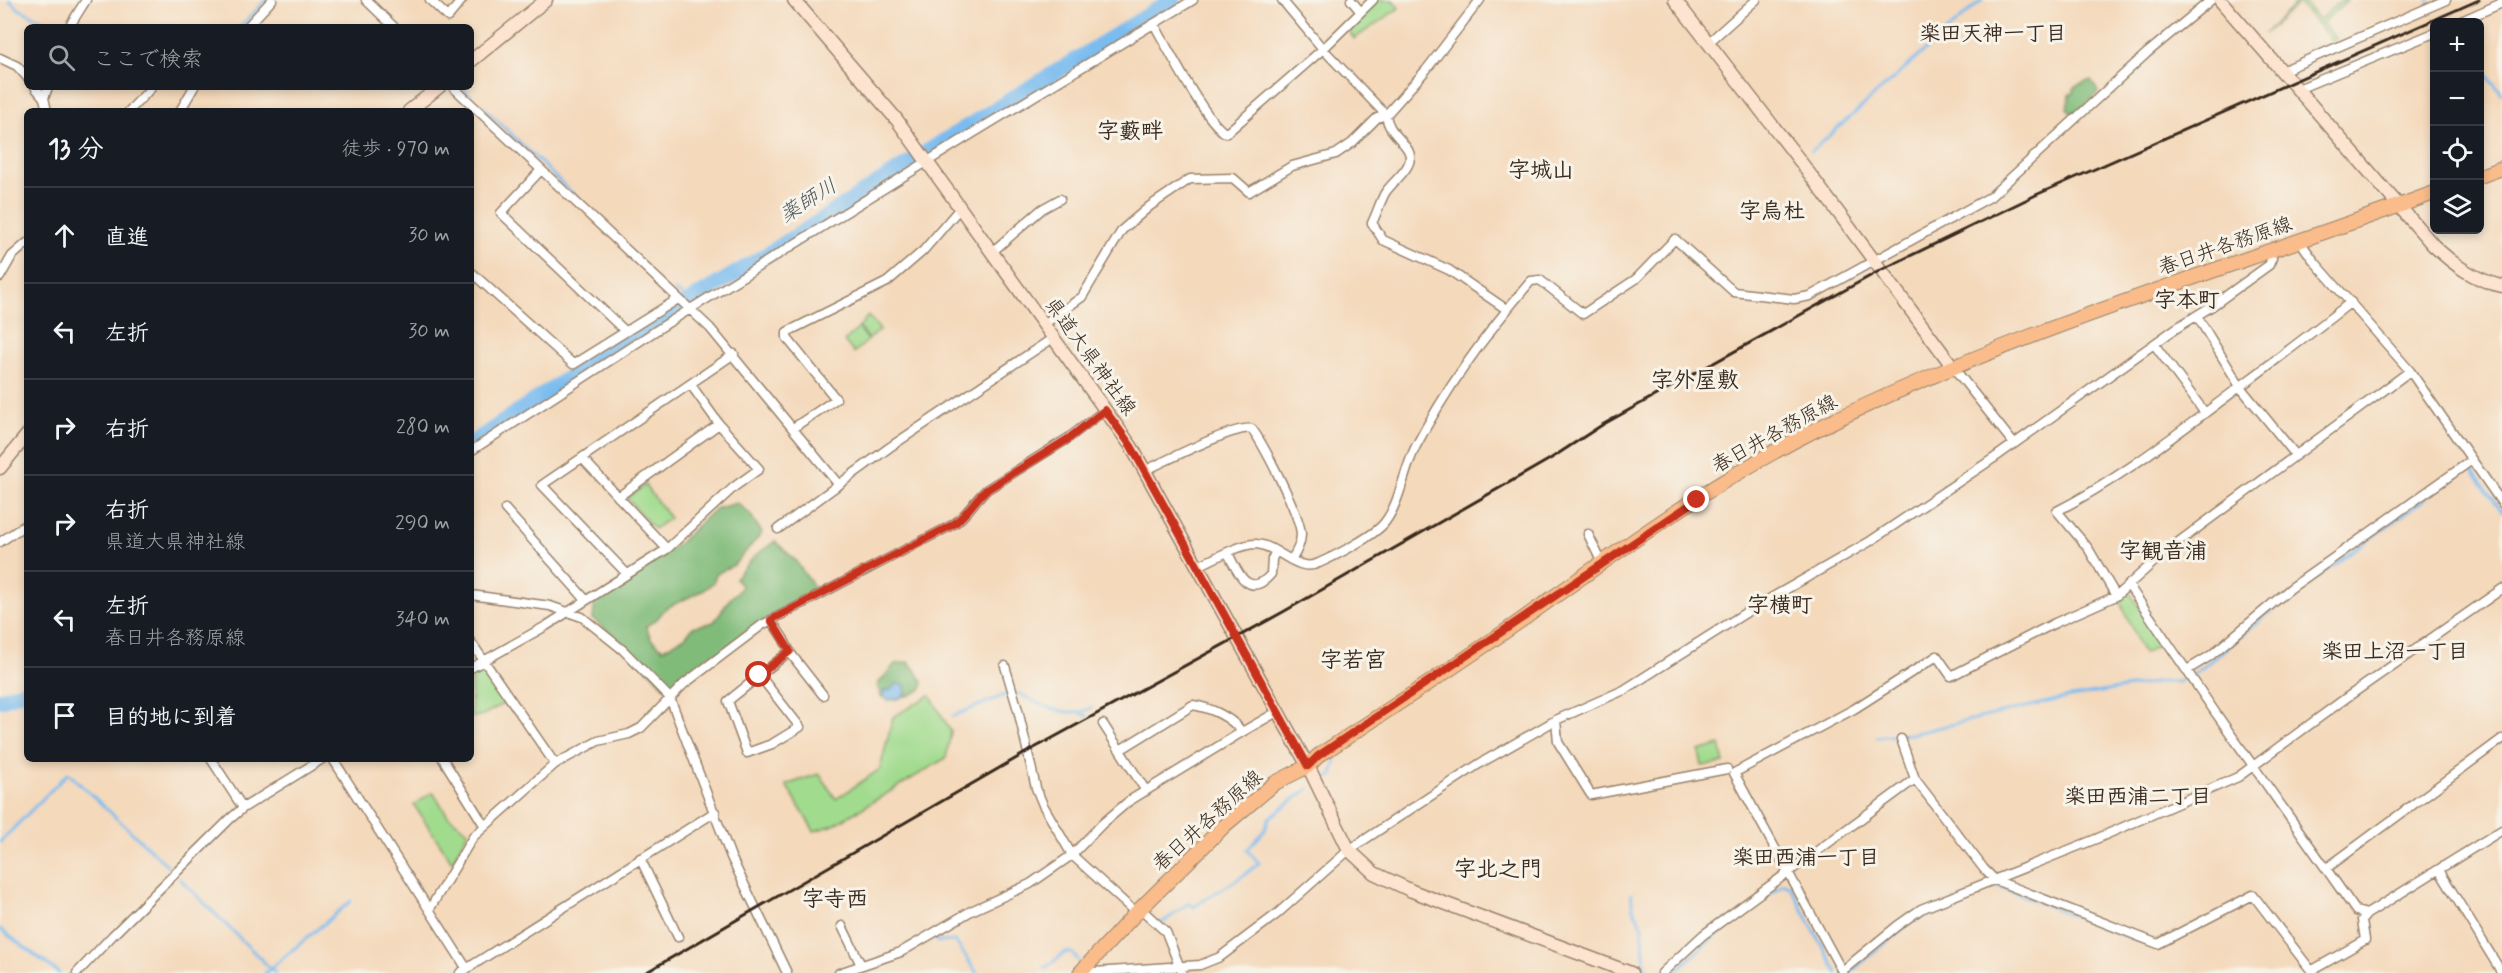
<!DOCTYPE html>
<html lang="ja">
<head>
<meta charset="utf-8">
<style>
	:root { --surface:#171b24; --page:#20242c; --text:#f1f3f6; --muted:#9ea1a6; --line:#363941 }
	body { margin:0; font-family:Mynerve,"Klee One",sans-serif; background:var(--page); color:var(--text) }
	.controls { position:absolute; right:18px; top:18px; display:grid; overflow:hidden; border-radius:9px; box-shadow:0 3px 9px #0003 }
	.controls button { width:54px; height:54px; display:grid; place-items:center; padding:0; border:0; border-bottom:2px solid var(--line); background:var(--surface); color:var(--text); font:30px sans-serif }
	.stop { position:absolute; width:18px; height:18px; margin:-14px; border:4px solid #c8321e; border-radius:50%; background:#fff }
	.stop.end { background:#c8321e; border-color:#fff; box-shadow:0 2px 6px #0008 }
	.list { margin:0; padding:0; list-style:none }
	h2 { display:flex; justify-content:space-between; align-items:center; height:78px; margin:0; padding:0 24px; font-size:26px }
	h2 small { font-size:20px; font-weight:400; color:var(--muted) }
	.list li { display:grid; grid-template-columns:39px 1fr auto; gap:18px; align-items:center; box-sizing:border-box; height:96px; padding:0 24px; border-top:2px solid var(--line) }
	.list b { display:block; font-size:22px; white-space:nowrap }
	.list p { margin:0; font-size:20px; white-space:nowrap; color:var(--muted) }
	.list em { font-size:20px; font-style:normal; color:var(--muted) }
	.icon { flex:none; width:33px; height:33px; fill:none; stroke:currentColor; stroke-width:2; stroke-linecap:round; stroke-linejoin:round }
	.map { position:relative; flex:none; width:2502px; height:973px; overflow:hidden }
	.search { position:absolute; background:var(--surface); box-shadow:0 3px 9px #0003; left:24px; top:24px; width:450px; height:66px; display:flex; align-items:center; gap:15px; box-sizing:border-box; padding:0 21px; border-radius:9px; color:var(--muted); font-size:22px }
	.panel { position:absolute; background:var(--surface); box-shadow:0 3px 9px #0003; left:24px; top:108px; width:450px; height:654px; border-radius:9px }
	.map>svg:first-child { display:block }
</style>
</head>
<body>
<div class="map">
<svg width="2502" height="973" viewBox="0 0 2502 973">
	<rect width="100%" height="100%" fill="#f7f3e8"/>
	<filter id="ink" filterUnits="userSpaceOnUse"><feTurbulence type="fractalNoise" baseFrequency=".0167" numOctaves="2"/><feDisplacementMap in="SourceGraphic" scale="12" xChannelSelector="R" yChannelSelector="G"/><feConvolveMatrix kernelMatrix="1 2 1 2 8 2 1 2 1" color-interpolation-filters="sRGB"/></filter>
	<filter id="wash" filterUnits="userSpaceOnUse"><feTurbulence type="fractalNoise" baseFrequency=".008" numOctaves="4" result="noise"/><feDisplacementMap in="SourceGraphic" scale="24" xChannelSelector="R" yChannelSelector="G"/><feGaussianBlur stdDeviation="1.35" result="paint"/><feColorMatrix in="noise" values="0 0 0 0 0 0 0 0 0 0 0 0 0 0 0 0 0 1.4 0 .05"/><feComposite in="paint" operator="in"/></filter>
	<g filter="url(#wash)">
		<rect width="100%" height="100%" fill="#f4d9bb"/>
		<path fill="#a1db8e" stroke="#6e8256" stroke-width="1.5" d="M 1378,0 L 1393,0 L 1399,8 L 1354,39 L 1346,27 Z
			M 2294,0 L 2302,0 L 2319,20 L 2341,0 L 2347,0 L 2322,23 L 2336,39 L 2332,41 L 2299,3 L 2264,34 L 2296,3 Z
			M 868,316 L 880,330 L 869,339 L 859,327 Z
			M 859,328 L 868,340 L 854,353 L 844,341 Z
			M 645,485 L 670,518 L 654,529 L 627,498 Z
			M 2130,593 L 2163,642 L 2143,654 L 2119,598 Z
			M 486,667 L 508,701 L 485,714 L 471,718 L 471,675 Z
			M 930,695 L 951,732 L 946,758 L 834,825 L 814,831 L 786,785 L 819,774 L 836,799 L 880,769 L 893,717 Z
			M 1720,745 L 1724,763 L 1702,766 L 1699,751 Z
			M 433,792 L 448,816 L 468,831 L 452,862 L 414,805 Z"/>
		<path fill="#80bb79" stroke="#5e724c" stroke-width="1.5" d="M 2091,80 L 2098,92 L 2097,94 L 2076,114 L 2073,111 L 2071,113 L 2067,109 L 2070,94 L 2074,93 L 2074,87 Z
			M 737,503 L 750,514 L 762,533 L 734,565 L 716,574 L 713,583 L 702,591 L 666,608 L 657,619 L 646,626 L 651,639 L 663,649 L 685,637 L 693,627 L 714,622 L 729,600 L 742,587 L 735,578 L 754,557 L 775,541 L 795,560 L 817,591 L 754,626 L 684,679 L 665,687 L 621,642 L 593,619 L 595,600 L 677,545 L 715,509 Z
			M 909,662 L 923,681 L 922,689 L 908,696 L 881,697 L 877,685 L 895,664 Z"/>
		<path fill="#7abcef" stroke="#5a7386" stroke-width="1.5" d="M 896,684 L 905,685 L 906,694 L 898,699 L 888,700 L 884,697 L 883,691 L 890,690 Z"/>
		<g fill="none" stroke-linecap="round" stroke-linejoin="round">
			<path stroke="#7abcef" stroke-width="3" d="M 9,0 L 19,9 L 56,27
				M 2428,0 L 2429,1
				M 240,27 L 266,0
				M 2480,66 L 2502,94
				M 462,87 L 471,96
				M 481,105 L 579,200
				M 1812,151 L 1982,0
				M 675,291 L 682,295
				M 691,300 L 691,301
				M 1018,693 C 1038,704 1069,720 1091,708
				M 1081,713 L 1087,716
				M 953,716 L 1007,694
				M 1877,737 L 1911,734 L 2065,698 L 2160,682 L 2178,682 L 2196,673 L 2273,609 L 2466,469 L 2472,470 L 2502,511
				M 1322,783 L 1332,775 L 1337,756
				M 0,842 L 68,773 L 169,867
				M 180,879 L 275,973
				M 1631,894 L 1633,908 L 1642,926 L 1645,968 L 1649,972
				M 1162,923 L 1189,903 L 1194,907 C 1215,891 1240,881 1259,863 L 1247,850 L 1265,830 L 1269,818 L 1308,789
				M 0,929 L 59,973
				M 933,936 L 938,942 L 955,941 L 977,973
				M 2161,947 L 2186,934
				M 1045,968 L 1066,952 L 1072,953 L 1079,961
				M 265,973 L 351,901
				M 1673,973 L 1725,927 L 1784,884 L 1790,886 L 1837,973
				M 1849,973 L 1910,923 L 1995,885 L 2154,947"/>
			<path stroke="#7abcef" stroke-width="16" d="M 471,444 L 618,344 L 773,251 L 952,136 L 1173,0
				M 0,700 L 27,690"/>
		</g>
	</g>
	<g filter="url(#ink)">
		<g fill="none" stroke-linecap="round" stroke-linejoin="round">
			<defs>
				<path id="street" d="M 366,0 L 394,27
					M 430,0 L 448,17 L 462,0
					M 1351,0 L 1360,11
					M 1373,0 L 1323,49 L 1386,115 C 1388,131 1400,137 1408,150 C 1417,166 1393,180 1385,193 C 1380,202 1377,213 1372,223 L 1383,240 L 1449,270 L 1506,309
					M 2459,22 L 2502,3
					M 1154,24 C 1168,49 1204,119 1225,133 L 1229,131 L 1323,49 L 1282,0
					M 69,27 L 86,0
					M 247,27 L 272,0
					M 1708,43 L 1756,0
					M 0,58 L 17,66 L 27,77
					M 2282,71 L 2446,0
					M 35,87 L 44,98
					M 453,87 L 710,328 L 839,485
					M 2298,89 L 2434,33
					M 47,111 L 44,98 L 48,87
					M 129,111 L 152,87
					M 180,111 L 194,87
					M 541,170 L 501,213 L 625,331
					M 2299,240 L 2314,261 L 2410,371 L 2502,503
					M 992,252 L 1042,209 L 1060,199
					M 471,272 L 573,364
					M 0,277 L 12,256 L 27,243
					M 2197,316 L 2241,388 L 2295,454
					M 1044,324 L 1082,297 L 1122,230 L 1150,206 L 1190,179 L 1233,178 L 1249,192 L 1292,166 L 1336,154 L 1352,143 L 1377,118 L 1386,115 L 1426,70 L 1480,0
					M 2154,344 L 2205,413
					M 574,364 L 678,299
					M 1953,367 L 2014,444
					M 793,428 L 836,399 L 787,338 L 787,332 L 887,282 L 923,251 L 960,208
					M 471,451 L 663,326 L 965,138 L 1193,0
					M 582,458 L 667,549
					M 1144,471 C 1164,462 1236,424 1252,429 C 1264,445 1300,515 1301,534 C 1301,543 1296,553 1291,560
					M 618,497 L 719,424
					M 505,509 L 586,600
					M 778,529 L 890,447 L 1053,338
					M 1588,534 L 1602,563
					M 0,542 L 27,524
					M 1228,553 C 1237,572 1249,600 1271,574 L 1272,559 L 1276,551
					M 1196,567 C 1212,560 1239,544 1256,544 C 1278,545 1297,574 1319,563 C 1335,556 1376,535 1385,522 C 1400,503 1404,469 1416,446 C 1447,387 1487,332 1531,281 L 1540,280 L 1583,314 L 1636,279 L 1675,239 L 1734,292 L 1794,299 L 1810,296 L 1990,197 L 2147,53 L 2211,0
					M 627,574 L 542,485 L 734,354
					M 2129,586 L 2215,712 L 2356,911 L 2367,914
					M 471,595 L 550,606 L 582,617 L 623,650 L 670,698 L 731,857 L 787,973
					M 2116,596 L 2088,548 L 2057,511 C 2110,484 2158,448 2205,413 C 2254,376 2303,340 2351,302
					M 771,620 L 783,638 L 791,654 L 823,695
					M 471,642 L 555,764
					M 1005,666 L 1018,710 L 1036,788 L 1043,805 L 1072,855 L 1136,913
					M 471,668 L 546,626 L 667,549 L 734,487 L 759,469 L 719,424 L 691,385
					M 2187,670 L 2210,656 L 2291,588 L 2472,460
					M 760,676 L 800,727 L 772,744 L 747,753 L 728,701 L 790,651
					M 1556,720 L 1558,742 L 1591,795 L 1727,769
					M 1103,724 L 1146,791
					M 1901,739 L 1915,779 L 1984,869 L 1995,880 L 2158,944 L 2253,895 L 2313,973
					M 1120,750 L 1193,705 C 1211,708 1231,717 1242,732
					M 211,759 L 243,808
					M 333,759 L 467,969
					M 443,759 L 484,825
					M 640,858 L 678,937
					M 2327,868 L 2502,739
					M 2439,870 L 2502,973
					M 1141,909 L 1166,932 L 1182,973
					M 429,910 L 473,837 L 555,764 L 598,741 L 629,734 L 641,728 L 684,684 L 762,625 L 954,524 C 967,515 974,501 986,490 L 1067,439 L 1105,410
					M 842,926 L 861,965
					M 1842,971 L 1897,926 L 1921,909 L 2096,839 L 2238,777 L 2346,698 L 2502,589
					M 2311,971 L 2365,940 L 2362,920 L 2367,914 L 2502,830
					M 77,973 L 113,935 L 230,819 L 243,808 L 322,759
					M 460,973 L 715,812
					M 839,973 L 901,952 L 971,911 L 1030,884 L 1072,855 L 1102,824 L 1129,801 L 1242,732 L 1277,712
					M 1079,973 L 1200,965 L 1220,957 L 1277,914 L 1349,850 L 1479,764 L 1556,720 L 1624,690 L 1750,610 L 1869,542 L 1997,456 L 2175,329 L 2212,306 L 2269,265 L 2272,258 L 2268,251
					M 1662,973 L 1703,935 L 1915,779
					M 1843,973 L 1734,773 L 1854,709 L 1937,656 L 1951,676 L 2055,623 L 2116,596 L 2165,552 L 2410,371"/>
				<path id="secondary" d="M 794,0 L 897,120 L 1131,446 L 1308,766 L 1349,850 L 1374,873 L 1412,891 L 1631,973
					M 1675,0 L 1797,157 L 1953,367
					M 2220,0 L 2433,245 C 2453,264 2474,280 2502,286
					M 471,61 L 546,0
					M 409,111 L 439,87
					M 0,468 L 27,435"/>
				<path id="primary" d="M 2480,176 L 2502,168
					M 1080,973 L 1136,913 L 1225,825 L 1275,783 L 1308,766 L 1318,756 C 1387,711 1456,666 1523,619 C 1617,552 1712,482 1815,430 C 2013,331 2227,269 2434,193"/>
			</defs>
			<use href="#street" stroke="#98826c" stroke-width="11"/>
			<use href="#secondary" stroke="#98826c" stroke-width="15"/>
			<use href="#primary" stroke="#98826c" stroke-width="16"/>
			<use href="#street" stroke="#fff" stroke-width="8"/>
			<use href="#secondary" stroke="#fde4d0" stroke-width="12"/>
			<use href="#primary" stroke="#f9bc8a" stroke-width="14"/>
			<path stroke="#3b2a1e" stroke-width="3" d="M 645,973 L 1027,752 L 1283,612 L 1550,459 L 1602,425 L 1881,270 L 2038,194 L 2479,0"/>
		</g>
	</g>
	<g fill="none" stroke-linecap="round" stroke-linejoin="round" filter="url(#ink)">
		<path stroke="#c8321e" stroke-width="8" d="M 759,675 L 790,651 L 771,620 L 954,524 C 967,514 974,501 986,490 L 1068,439 L 1105,410 L 1131,446 L 1308,766 L 1318,756 L 1697,500"/>
	</g>
	<g text-anchor="middle" stroke-width="6" stroke-linejoin="round" paint-order="stroke">
		<g font-size="20" fill="#3b2a1e" stroke="#f7f3e8">
			<text transform="translate(2225 245) rotate(-19)" y="7">春日井各務原線</text>
			<text transform="translate(1091 356) rotate(54)" y="7">県道大県神社線</text>
			<text transform="translate(1774 433) rotate(-29)" y="7">春日井各務原線</text>
			<text transform="translate(1207 820) rotate(-42)" y="7">春日井各務原線</text>
		</g>
		<g font-size="21" font-weight="bold" fill="#3b2a1e" stroke="#f7f3e8">
			<text x="1993" y="40">楽田天神一丁目</text>
			<text x="2395" y="658">楽田上沼一丁目</text>
			<text x="2138" y="803">楽田西浦二丁目</text>
			<text x="1806" y="864">楽田西浦一丁目</text>
		</g>
		<g font-size="21" font-style="italic" fill="#4e565d" stroke="#f7f3e8">
			<text transform="translate(808 200) rotate(-32)" y="7">薬師川</text>
		</g>
		<g font-size="22" font-weight="bold" fill="#3b2a1e" stroke="#f7f3e8">
			<text x="1130" y="138">字藪畔</text>
			<text x="1541" y="177">字城山</text>
			<text x="1772" y="218">字烏杜</text>
			<text x="2187" y="307">字本町</text>
			<text x="1695" y="387">字外屋敷</text>
			<text x="2163" y="558">字観音浦</text>
			<text x="1780" y="612">字横町</text>
			<text x="1353" y="667">字若宮</text>
			<text x="1498" y="876">字北之門</text>
			<text x="835" y="906">字寺西</text>
		</g>
	</g>
</svg>
<div class="controls">
<button>+</button>
<button>−</button>
<button><svg class="icon" aria-label="locate" viewBox="0 0 24 24"><circle cx="12" cy="12" r="6"/><path d="M12 2v4M12 18v4M2 12h4M18 12h4"/></svg></button>
<button><svg class="icon" aria-label="layers" viewBox="0 0 24 24"><path d="M12 4l9 5-9 5-9-5zM3 14l9 5 9-5"/></svg></button>
</div>
<div class="stop" style="left:759px;top:675px"></div>
<div class="stop end" style="left:1697px;top:500px"></div>
<div class="search"><svg class="icon" aria-label="search" viewBox="0 0 24 24"><circle cx="10" cy="10" r="6"/><path d="M15 15l6 6"/></svg>ここで検索</div>
<section class="panel">
<h2>13 分<small>徒歩 · 970 m</small></h2>
<ul class="list">
<li><svg class="icon" aria-label="ahead" viewBox="0 0 24 24"><path d="M12 20V5M6 11l6-6 6 6"/></svg><div><b>直進</b></div><em>30 m</em></li>
<li><svg class="icon" aria-label="left" viewBox="0 0 24 24"><path d="M17 20v-9H6M10 6l-5 5 5 5"/></svg><div><b>左折</b></div><em>30 m</em></li>
<li><svg class="icon" aria-label="right" viewBox="0 0 24 24"><path d="M7 20v-9h11M14 6l5 5-5 5"/></svg><div><b>右折</b></div><em>280 m</em></li>
<li><svg class="icon" aria-label="right" viewBox="0 0 24 24"><path d="M7 20v-9h11M14 6l5 5-5 5"/></svg><div><b>右折</b><p>県道大県神社線</p></div><em>290 m</em></li>
<li><svg class="icon" aria-label="left" viewBox="0 0 24 24"><path d="M17 20v-9H6M10 6l-5 5 5 5"/></svg><div><b>左折</b><p>春日井各務原線</p></div><em>340 m</em></li>
<li><svg class="icon" aria-label="arrive" viewBox="0 0 24 24"><path d="M6 21V4h12l-3 4 3 4H6"/></svg><div><b>目的地に到着</b></div></li>
</ul>
</section>
</div>
</body>
</html>
